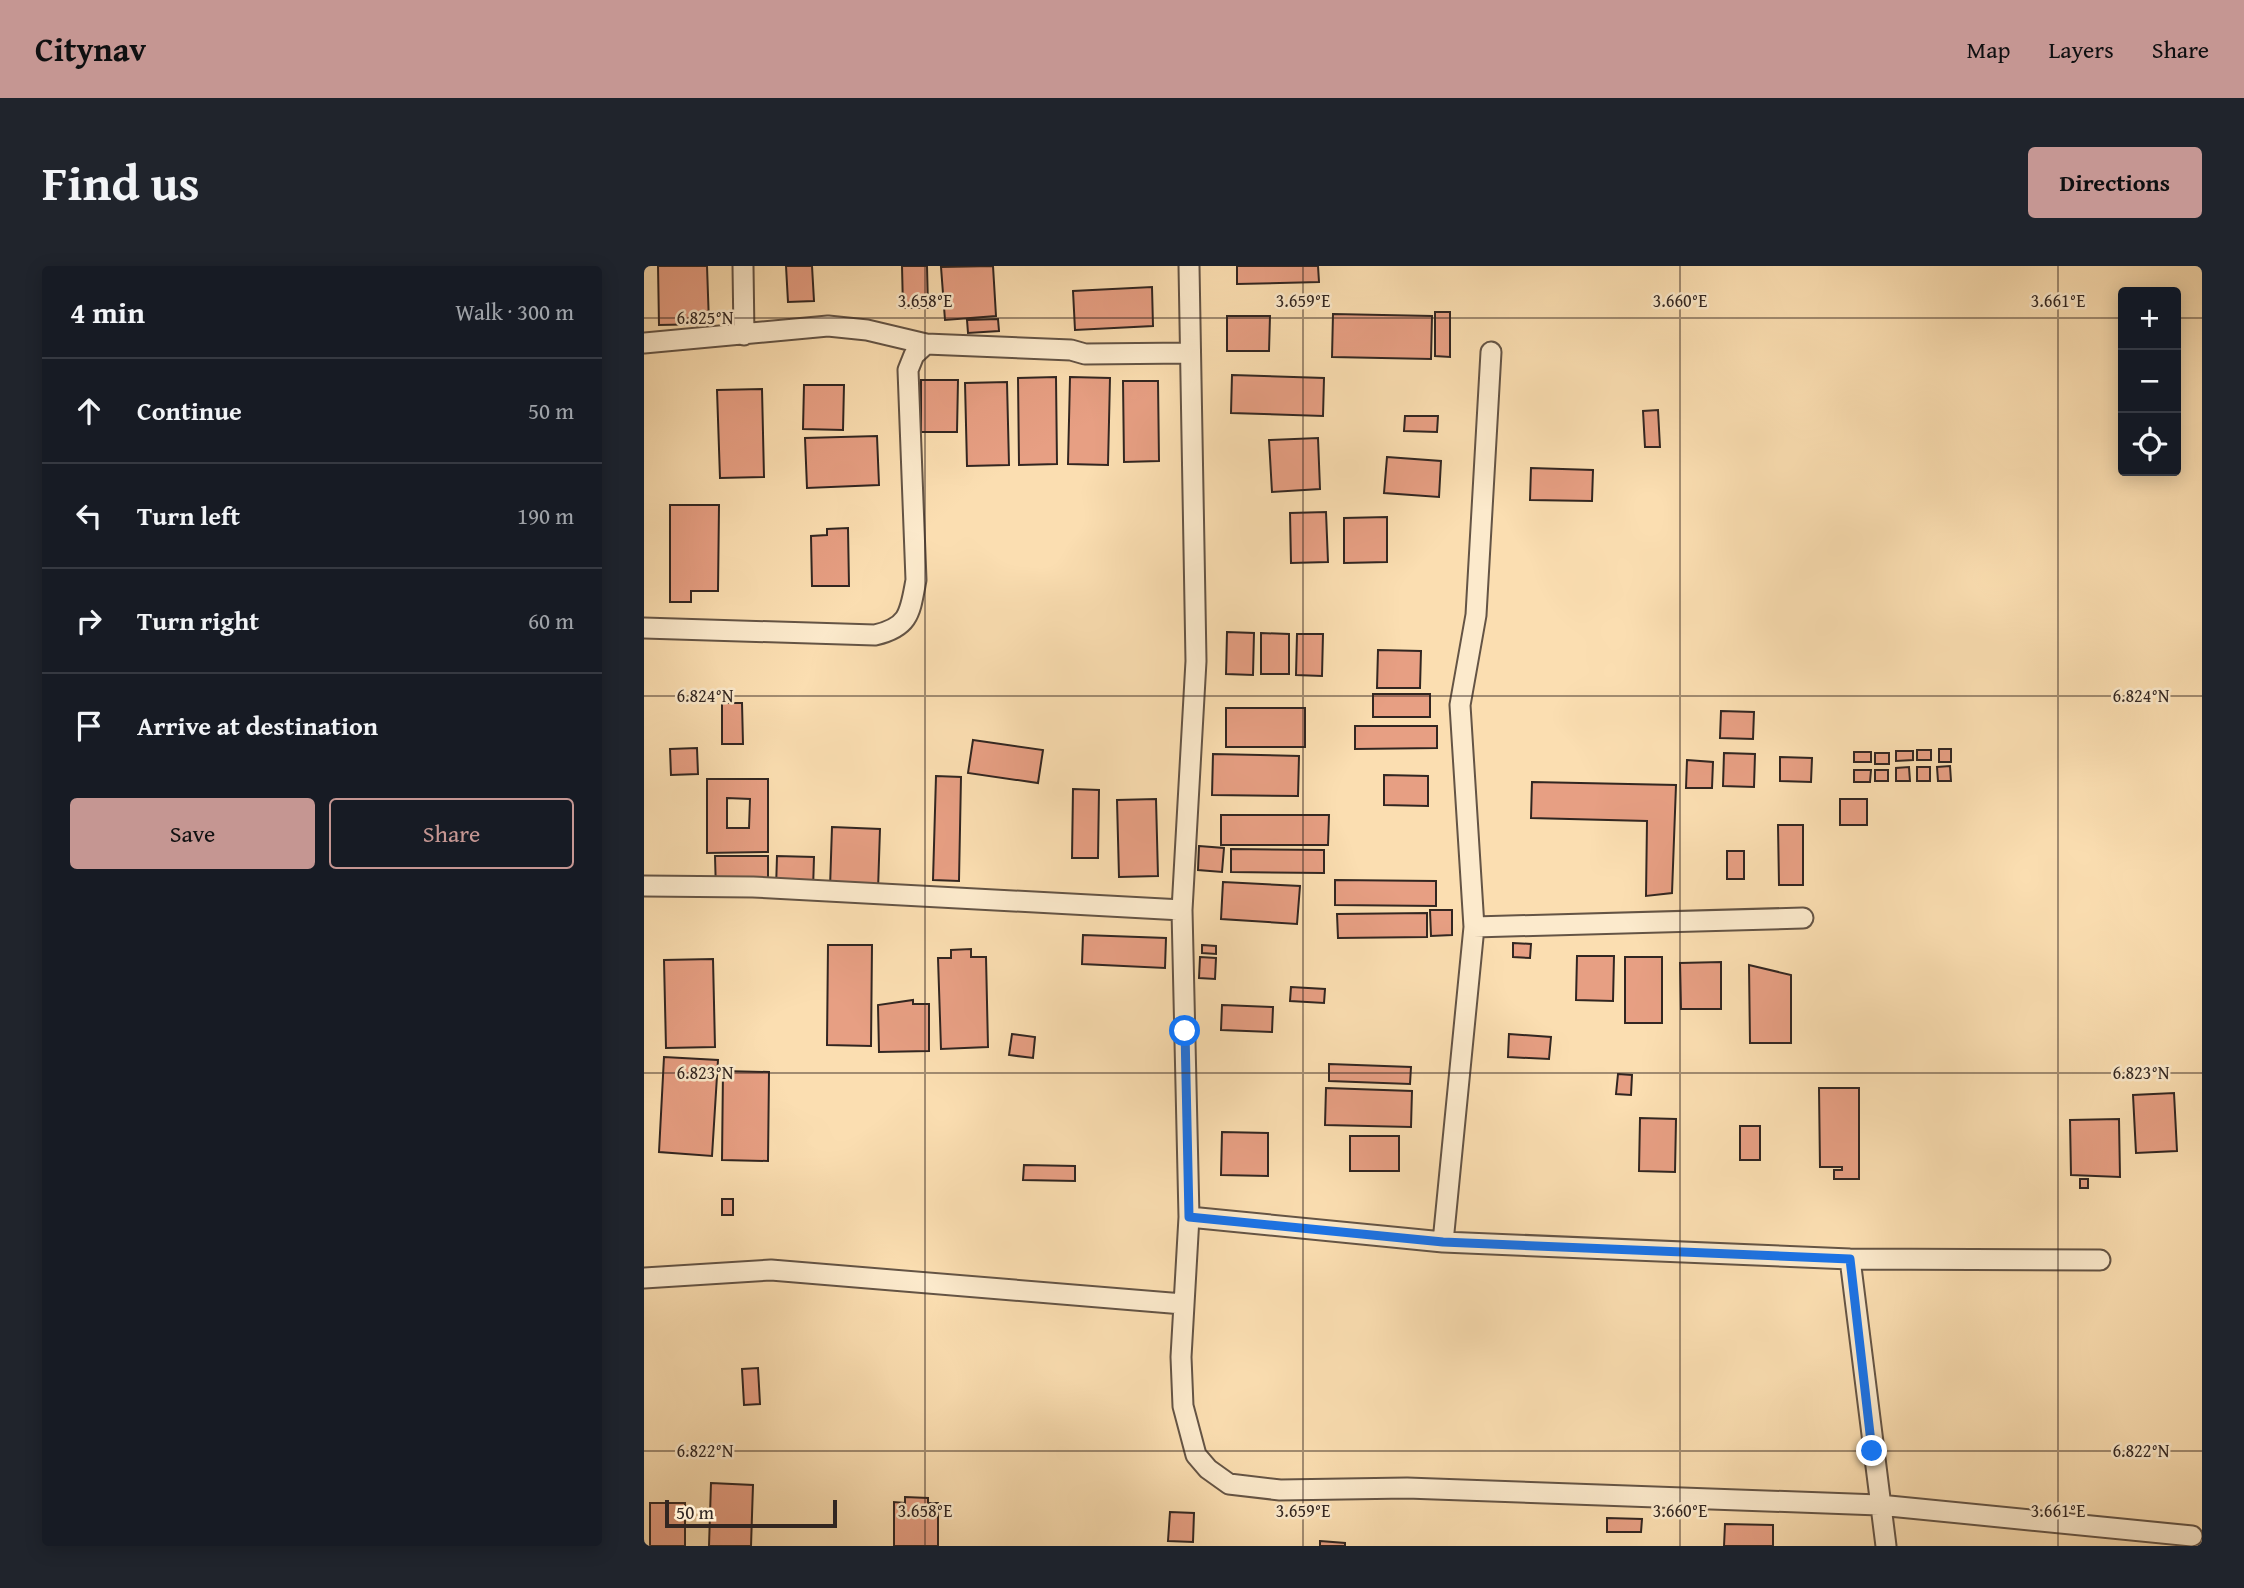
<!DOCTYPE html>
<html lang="en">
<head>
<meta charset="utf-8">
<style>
	:root { --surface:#171b24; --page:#20242c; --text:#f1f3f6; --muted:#9ea1a6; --line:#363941; --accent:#c59692 }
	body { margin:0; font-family:"Gentium Book Plus",serif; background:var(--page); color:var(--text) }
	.controls { position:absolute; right:21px; top:21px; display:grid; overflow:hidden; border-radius:7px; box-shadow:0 4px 18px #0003 }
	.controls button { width:63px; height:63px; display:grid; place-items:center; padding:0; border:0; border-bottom:2px solid var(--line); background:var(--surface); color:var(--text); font:35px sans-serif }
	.scale { position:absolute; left:21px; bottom:18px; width:172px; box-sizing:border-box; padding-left:7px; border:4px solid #322621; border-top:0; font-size:19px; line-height:24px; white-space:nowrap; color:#322621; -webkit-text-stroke:5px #fceacc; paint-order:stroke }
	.stop { position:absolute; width:21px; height:21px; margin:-16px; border:5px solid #1a73e8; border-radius:50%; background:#fff }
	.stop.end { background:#1a73e8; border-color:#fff; box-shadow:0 2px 7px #0008 }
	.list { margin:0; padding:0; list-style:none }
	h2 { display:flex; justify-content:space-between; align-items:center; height:91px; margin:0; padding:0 28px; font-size:30px }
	h2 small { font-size:23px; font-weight:400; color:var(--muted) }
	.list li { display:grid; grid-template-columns:46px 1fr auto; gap:21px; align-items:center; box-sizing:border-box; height:105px; padding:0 28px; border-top:2px solid var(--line) }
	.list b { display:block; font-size:26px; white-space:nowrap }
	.list em { font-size:23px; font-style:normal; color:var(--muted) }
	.actions { display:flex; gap:14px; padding:21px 28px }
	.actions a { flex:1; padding:16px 0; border:2px solid var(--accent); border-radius:7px; text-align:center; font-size:24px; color:var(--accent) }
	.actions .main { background:var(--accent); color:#111 }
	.icon { flex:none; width:38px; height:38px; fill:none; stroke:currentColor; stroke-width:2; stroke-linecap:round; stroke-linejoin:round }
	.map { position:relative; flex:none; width:1558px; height:1280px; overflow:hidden; border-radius:7px }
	header { display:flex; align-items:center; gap:42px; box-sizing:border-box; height:98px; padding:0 35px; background:var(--accent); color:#111 }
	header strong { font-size:33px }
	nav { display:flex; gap:38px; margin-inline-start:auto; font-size:24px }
	.intro { display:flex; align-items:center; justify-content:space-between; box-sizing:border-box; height:168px; padding:0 42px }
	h1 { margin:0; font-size:49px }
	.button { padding:18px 32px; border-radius:7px; background:var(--accent); color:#111; font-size:24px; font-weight:700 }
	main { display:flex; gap:42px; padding:0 42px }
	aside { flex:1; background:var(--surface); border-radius:7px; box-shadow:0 4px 18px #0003 }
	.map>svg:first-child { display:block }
</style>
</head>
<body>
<header>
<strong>Citynav</strong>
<nav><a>Map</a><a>Layers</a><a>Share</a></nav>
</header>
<div class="intro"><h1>Find us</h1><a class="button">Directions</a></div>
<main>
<aside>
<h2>4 min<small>Walk · 300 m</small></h2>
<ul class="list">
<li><svg class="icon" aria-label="ahead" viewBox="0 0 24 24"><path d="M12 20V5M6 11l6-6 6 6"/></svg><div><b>Continue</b></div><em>50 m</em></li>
<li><svg class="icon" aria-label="left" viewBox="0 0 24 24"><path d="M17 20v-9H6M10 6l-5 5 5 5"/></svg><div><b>Turn left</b></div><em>190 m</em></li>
<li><svg class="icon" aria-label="right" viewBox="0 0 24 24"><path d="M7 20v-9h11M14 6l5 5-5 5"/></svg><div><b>Turn right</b></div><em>60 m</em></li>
<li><svg class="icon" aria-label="arrive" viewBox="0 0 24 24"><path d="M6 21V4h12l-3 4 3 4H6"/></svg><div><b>Arrive at destination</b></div></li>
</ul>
<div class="actions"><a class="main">Save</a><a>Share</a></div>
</aside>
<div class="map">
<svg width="1558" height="1280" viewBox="0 0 1558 1280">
	<rect width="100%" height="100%" fill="#fbdeb1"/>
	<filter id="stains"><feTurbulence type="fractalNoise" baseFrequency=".00286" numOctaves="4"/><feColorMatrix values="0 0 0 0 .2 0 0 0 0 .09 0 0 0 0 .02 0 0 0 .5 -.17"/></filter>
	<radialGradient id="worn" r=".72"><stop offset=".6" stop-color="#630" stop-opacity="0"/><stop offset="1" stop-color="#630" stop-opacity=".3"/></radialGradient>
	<path fill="#e79f83" stroke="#322621" stroke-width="2" fill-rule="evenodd" d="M 14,0 L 63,0 L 65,58 L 15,59 Z
		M 142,0 L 168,0 L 170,35 L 144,36 Z
		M 258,0 L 283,0 L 284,42 L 259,42 Z
		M 349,0 L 352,50 L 301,54 L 297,1 Z
		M 593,0 L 674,0 L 675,16 L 593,18 Z
		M 508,21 L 509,60 L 431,64 L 429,25 Z
		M 791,46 L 806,46 L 806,91 L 791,90 Z
		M 689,48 L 788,50 L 787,93 L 688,91 Z
		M 583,50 L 626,50 L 625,85 L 583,85 Z
		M 354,53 L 355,65 L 324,67 L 323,54 Z
		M 588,109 L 680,112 L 679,150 L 587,147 Z
		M 412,111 L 413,198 L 375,199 L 374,112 Z
		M 426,111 L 466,112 L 464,199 L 424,198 Z
		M 277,114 L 314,114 L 313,166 L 277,166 Z
		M 479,115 L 514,115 L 515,195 L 480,196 Z
		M 363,116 L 365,199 L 323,200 L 321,117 Z
		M 160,119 L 200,119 L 199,164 L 159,163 Z
		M 118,123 L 120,211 L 76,212 L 73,124 Z
		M 1014,144 L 1016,181 L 1001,181 L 999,145 Z
		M 761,150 L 794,150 L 793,166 L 760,165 Z
		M 233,170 L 235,219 L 163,222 L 161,172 Z
		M 674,172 L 676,223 L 628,226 L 625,174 Z
		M 743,191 L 797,195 L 795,231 L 740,227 Z
		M 887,202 L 949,204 L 948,235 L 886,234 Z
		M 26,239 L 75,239 L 74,325 L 47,325 L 47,336 L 26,336 Z
		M 682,246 L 684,296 L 647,297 L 646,247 Z
		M 743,251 L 743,296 L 700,297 L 700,252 Z
		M 204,262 L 205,320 L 168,320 L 167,270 L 183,269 L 183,263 Z
		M 583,366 L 610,367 L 609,409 L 582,408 Z
		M 617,367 L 645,368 L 645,408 L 617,408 Z
		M 653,368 L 679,368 L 678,410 L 652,409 Z
		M 734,384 L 777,385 L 776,422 L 733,422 Z
		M 729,428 L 786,428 L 786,451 L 729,451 Z
		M 78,437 L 98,437 L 99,478 L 78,478 Z
		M 582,442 L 661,442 L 661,481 L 582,481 Z
		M 1077,445 L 1110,446 L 1109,473 L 1076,472 Z
		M 711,460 L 793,460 L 793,482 L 711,483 Z
		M 329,474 L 399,484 L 394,517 L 324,507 Z
		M 53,482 L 54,508 L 27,509 L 26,483 Z
		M 1295,483 L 1307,483 L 1307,496 L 1295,496 Z
		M 1273,484 L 1287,484 L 1287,494 L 1273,494 Z
		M 1252,485 L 1269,485 L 1269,494 L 1252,495 Z
		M 1210,486 L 1227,486 L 1227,496 L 1210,496 Z
		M 1080,487 L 1111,488 L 1110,521 L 1079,520 Z
		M 1231,487 L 1245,487 L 1245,498 L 1231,498 Z
		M 569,488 L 655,490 L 654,530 L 568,529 Z
		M 1136,491 L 1168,492 L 1167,516 L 1136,515 Z
		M 1043,494 L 1069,496 L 1068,522 L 1042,522 Z
		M 1306,500 L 1307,515 L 1294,515 L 1293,501 Z
		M 1265,501 L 1266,515 L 1252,515 L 1252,502 Z
		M 1273,501 L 1286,501 L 1286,515 L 1273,515 Z
		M 1210,504 L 1227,504 L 1226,516 L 1210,516 Z
		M 1231,504 L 1244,504 L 1244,515 L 1231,515 Z
		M 740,509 L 784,510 L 784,540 L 740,539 Z
		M 292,510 L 317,511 L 315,615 L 289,614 Z
		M 63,513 L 124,513 L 124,586 L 63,587 ZM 83,532 L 106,533 L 105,562 L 83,562 Z
		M 888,516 L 1032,519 L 1028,627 L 1002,630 L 1003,555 L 887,552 Z
		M 429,523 L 455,524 L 454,592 L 428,592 Z
		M 512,533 L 514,610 L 475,611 L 473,534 Z
		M 1196,533 L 1223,533 L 1223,559 L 1196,559 Z
		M 577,549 L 685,549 L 684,579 L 577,579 Z
		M 1134,559 L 1159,559 L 1159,619 L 1135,619 Z
		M 188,561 L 236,563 L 234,624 L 186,622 Z
		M 555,580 L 580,582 L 578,606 L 554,604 Z
		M 587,583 L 680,584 L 680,607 L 587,606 Z
		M 1083,585 L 1100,585 L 1100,613 L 1083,613 Z
		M 71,590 L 124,590 L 124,626 L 72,626 Z
		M 133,590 L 170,591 L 169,624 L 132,623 Z
		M 691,614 L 792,615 L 792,640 L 691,639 Z
		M 579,616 L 656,620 L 653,658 L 577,653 Z
		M 786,644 L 808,644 L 808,669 L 787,670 Z
		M 783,647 L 783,671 L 694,672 L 693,648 Z
		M 439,669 L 522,672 L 521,702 L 438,698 Z
		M 869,677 L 887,678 L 886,692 L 869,691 Z
		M 184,679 L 228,679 L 227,780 L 183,779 Z
		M 558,679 L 572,680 L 572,688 L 558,687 Z
		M 327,683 L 327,691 L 342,691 L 344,781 L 297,783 L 294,692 L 307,692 L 307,684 Z
		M 933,690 L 970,690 L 969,735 L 932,734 Z
		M 556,691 L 572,692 L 571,713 L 555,712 Z
		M 981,691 L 1018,691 L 1018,757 L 981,757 Z
		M 69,693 L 71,781 L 22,782 L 20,694 Z
		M 1077,696 L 1077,743 L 1037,743 L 1036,697 Z
		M 1105,699 L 1147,709 L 1147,777 L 1106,777 Z
		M 647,721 L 681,723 L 680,737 L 646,735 Z
		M 269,734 L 269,738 L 285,738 L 285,785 L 235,786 L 234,739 Z
		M 578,739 L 629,741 L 628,766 L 577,764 Z
		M 368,768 L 391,771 L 389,792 L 365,789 Z
		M 865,768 L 907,771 L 905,793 L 864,791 Z
		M 20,791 L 74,794 L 68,890 L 15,886 Z
		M 685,798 L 767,801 L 766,818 L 685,815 Z
		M 79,805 L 125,806 L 124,895 L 78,894 Z
		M 974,808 L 988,809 L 987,829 L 972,828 Z
		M 682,822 L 768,825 L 767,861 L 681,859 Z
		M 1175,822 L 1215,822 L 1215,913 L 1190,913 L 1190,904 L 1198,904 L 1198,901 L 1176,901 Z
		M 1530,827 L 1533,885 L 1492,887 L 1489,829 Z
		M 996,852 L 1032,853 L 1031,906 L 995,905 Z
		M 1475,853 L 1476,911 L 1427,909 L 1426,854 Z
		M 1096,860 L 1116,860 L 1116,894 L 1096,894 Z
		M 578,866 L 624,867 L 624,910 L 577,909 Z
		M 706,870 L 755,870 L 755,905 L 706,905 Z
		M 380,899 L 431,900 L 431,915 L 379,914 Z
		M 1436,913 L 1444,913 L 1444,922 L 1436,922 Z
		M 78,933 L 89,933 L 89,949 L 78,949 Z
		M 114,1102 L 116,1138 L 100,1139 L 98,1103 Z
		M 67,1217 L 109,1219 L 107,1280 L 65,1280 Z
		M 261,1231 L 284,1232 L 284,1237 L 294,1237 L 294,1280 L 250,1280 L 250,1236 L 261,1237 Z
		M 6,1237 L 41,1237 L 41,1280 L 6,1280 Z
		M 526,1246 L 550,1247 L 549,1276 L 524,1275 Z
		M 963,1252 L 998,1253 L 997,1266 L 963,1266 Z
		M 1081,1258 L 1129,1259 L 1129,1280 L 1080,1280 Z
		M 676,1275 L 701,1277 L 701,1280 L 676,1280 Z"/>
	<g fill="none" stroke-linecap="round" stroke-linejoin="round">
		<defs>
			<path id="minor" d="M 99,0 L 100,69
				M 545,0 L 552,395 L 538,644 L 545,951 L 537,1091 L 539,1140 L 552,1189 L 564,1203 L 585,1218 L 636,1224 L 763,1222 L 1235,1239 L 1548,1270
				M 0,77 L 184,60 L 223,64 L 282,78 L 427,84 L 441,88 L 546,87
				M 0,362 L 231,369 C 266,361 266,346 272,314 L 264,104 L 270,89 L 282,78
				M 0,620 L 109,621 L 538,644
				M 830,661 L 1159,652
				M 545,951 L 799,976 L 1206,993 L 1456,994
				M 799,976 L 830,661 L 816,439 L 832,349 L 847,86
				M 1206,993 L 1242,1280
				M 0,1012 L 127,1004 L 539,1038"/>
		</defs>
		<use href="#minor" stroke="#645445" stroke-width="23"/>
		<use href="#minor" stroke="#fceacc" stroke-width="19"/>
	</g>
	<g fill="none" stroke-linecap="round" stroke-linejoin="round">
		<path stroke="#1a73e8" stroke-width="9" d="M 541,765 L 545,951 L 799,976 L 1206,993 L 1228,1185"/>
	</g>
	<path fill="none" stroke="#322621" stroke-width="2" stroke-opacity="0.45" d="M 281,0 L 281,1280M 659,0 L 659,1280M 1036,0 L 1036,1280M 1414,0 L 1414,1280M 0,52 L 1479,52M 1532,52 L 1558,52M 0,430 L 1558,430M 0,807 L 1558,807M 0,1185 L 1558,1185"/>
	<g font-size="18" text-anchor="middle" fill="#322621" stroke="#fceacc" stroke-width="5" stroke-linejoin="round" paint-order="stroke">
		<text x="281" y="41">3.658°E</text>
		<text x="659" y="41">3.659°E</text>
		<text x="1036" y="41">3.660°E</text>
		<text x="1414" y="41">3.661°E</text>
		<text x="61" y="58">6.825°N</text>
		<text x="61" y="436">6.824°N</text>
		<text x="1497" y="436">6.824°N</text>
		<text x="61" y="813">6.823°N</text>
		<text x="1497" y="813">6.823°N</text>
		<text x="61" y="1191">6.822°N</text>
		<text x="1497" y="1191">6.822°N</text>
		<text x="281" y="1251">3.658°E</text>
		<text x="659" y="1251">3.659°E</text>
		<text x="1036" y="1251">3.660°E</text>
		<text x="1414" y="1251">3.661°E</text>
	</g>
	<rect width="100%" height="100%" filter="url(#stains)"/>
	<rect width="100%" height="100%" fill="url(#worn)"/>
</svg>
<div class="controls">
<button>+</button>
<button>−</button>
<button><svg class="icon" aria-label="locate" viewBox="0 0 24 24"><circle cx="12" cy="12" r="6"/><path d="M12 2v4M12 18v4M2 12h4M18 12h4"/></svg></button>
</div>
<div class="scale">50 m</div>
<div class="stop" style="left:541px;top:765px"></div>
<div class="stop end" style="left:1228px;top:1185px"></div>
</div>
</main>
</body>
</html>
